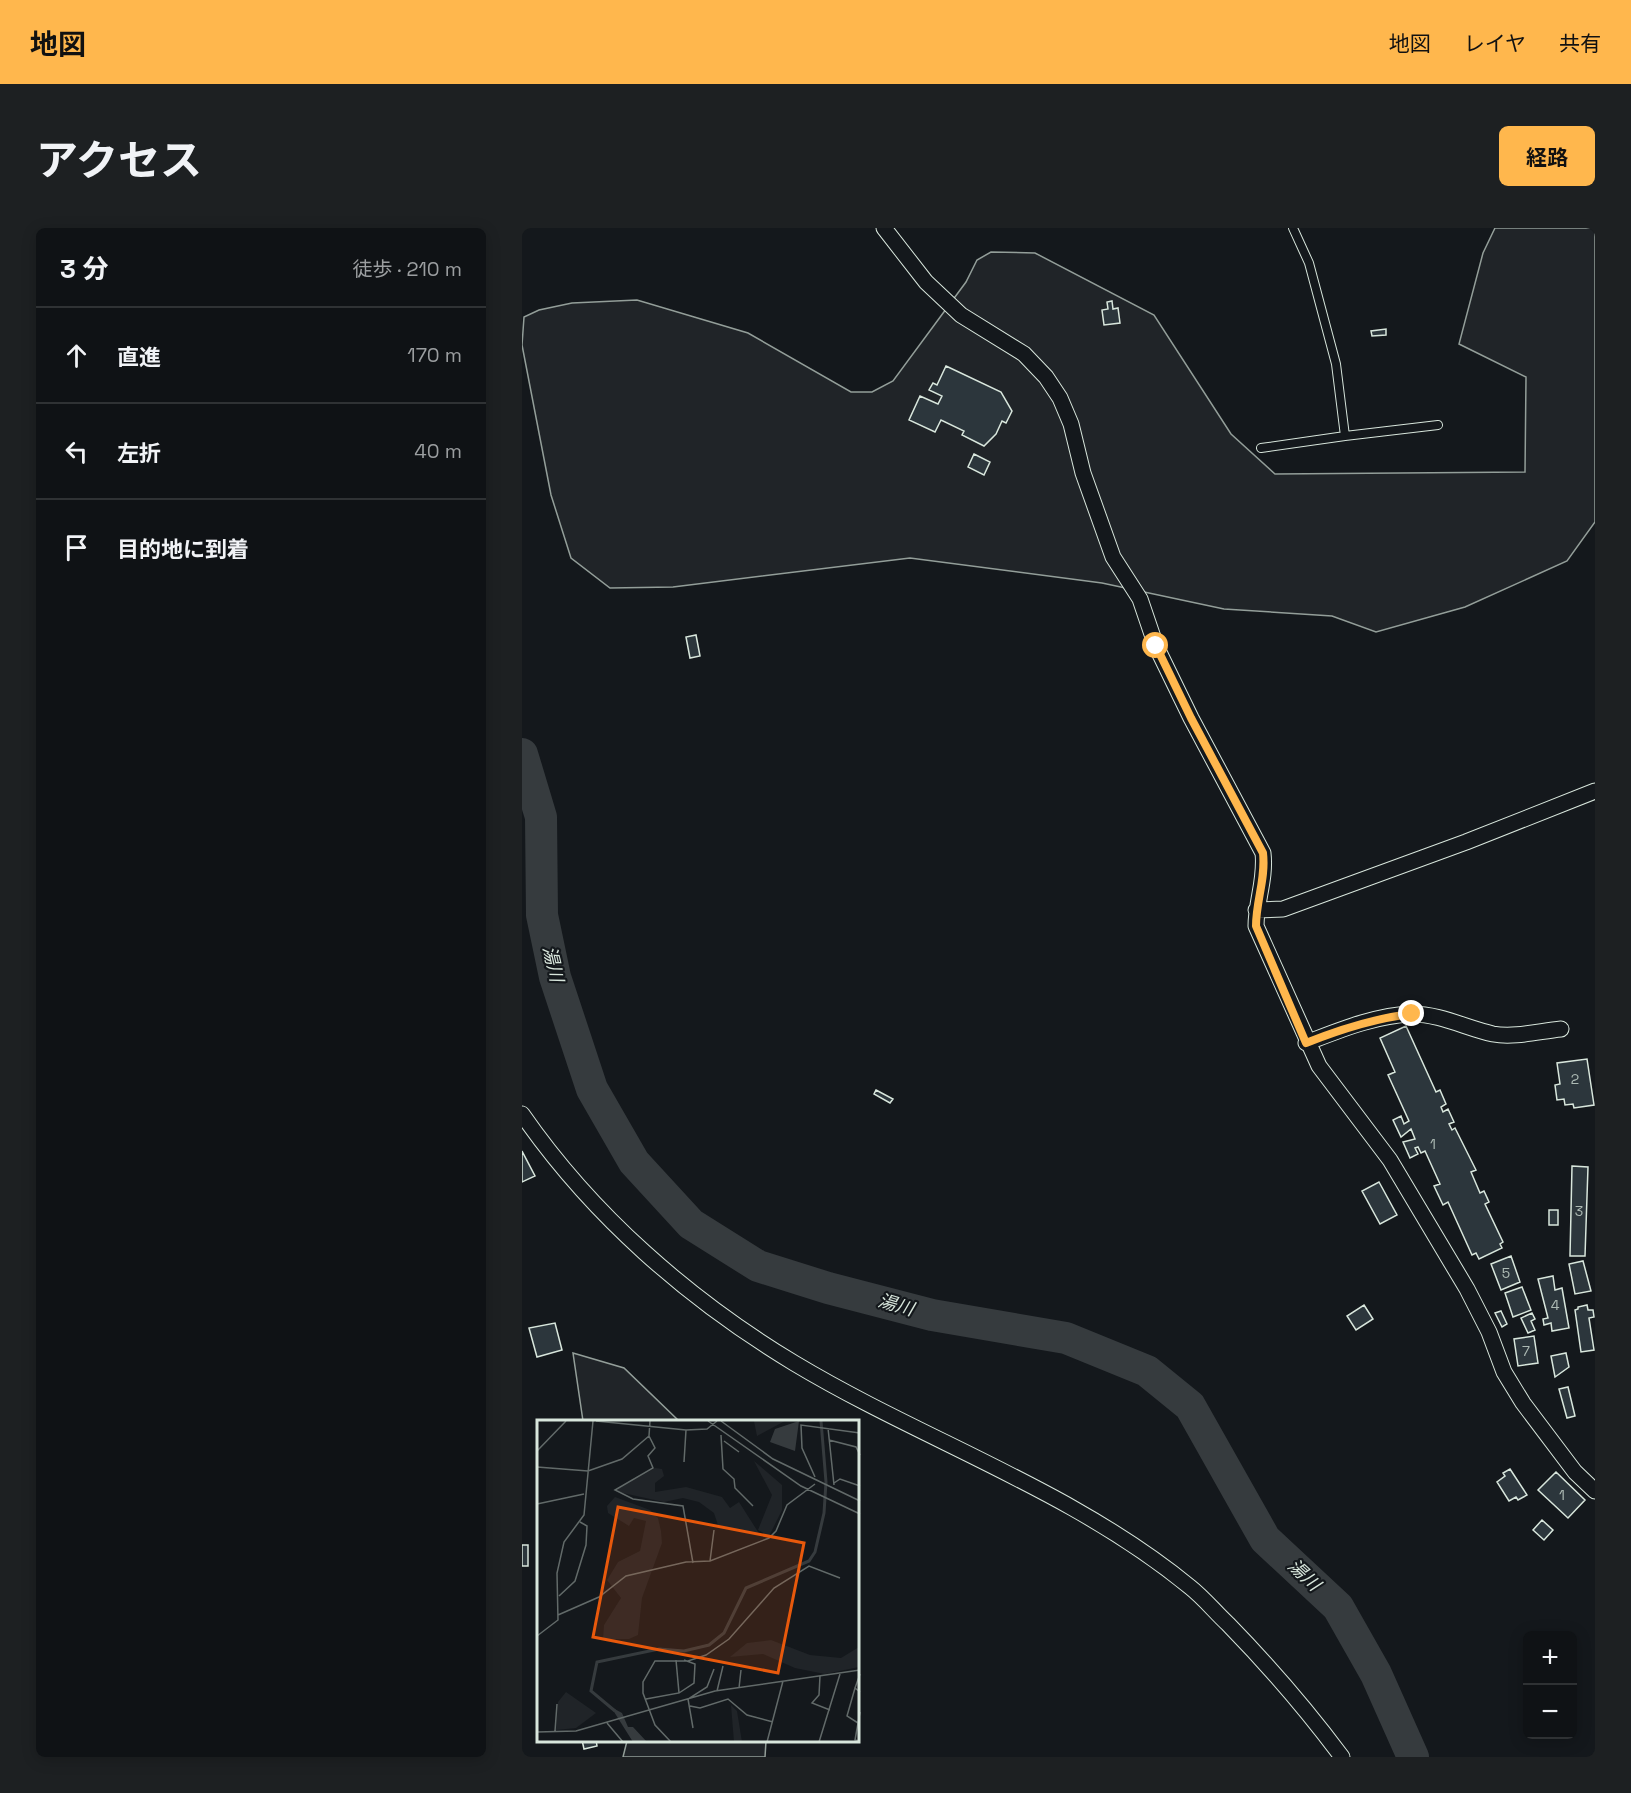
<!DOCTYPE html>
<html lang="ja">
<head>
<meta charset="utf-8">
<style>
	:root { --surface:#0f1215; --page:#1d2022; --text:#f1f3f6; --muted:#9b9ea0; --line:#2f3234; --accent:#ffb74d }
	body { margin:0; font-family:"Space Grotesk","Noto Sans JP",sans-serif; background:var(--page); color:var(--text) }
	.controls { position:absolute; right:18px; bottom:18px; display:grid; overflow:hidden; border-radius:9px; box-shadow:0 3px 15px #0003 }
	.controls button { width:54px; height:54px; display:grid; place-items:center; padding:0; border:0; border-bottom:2px solid var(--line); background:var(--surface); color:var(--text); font:30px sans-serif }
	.stop { position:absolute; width:18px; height:18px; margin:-14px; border:4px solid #ffb74d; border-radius:50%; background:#fff }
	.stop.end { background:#ffb74d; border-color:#fff; box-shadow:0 2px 6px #0008 }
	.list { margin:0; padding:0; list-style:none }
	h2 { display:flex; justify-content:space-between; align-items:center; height:78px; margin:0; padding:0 24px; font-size:26px }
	h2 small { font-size:20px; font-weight:400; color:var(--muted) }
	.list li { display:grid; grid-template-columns:39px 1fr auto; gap:18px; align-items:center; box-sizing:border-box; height:96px; padding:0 24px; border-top:2px solid var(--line) }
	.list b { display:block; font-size:22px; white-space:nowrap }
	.list em { font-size:20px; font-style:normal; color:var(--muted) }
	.icon { flex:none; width:33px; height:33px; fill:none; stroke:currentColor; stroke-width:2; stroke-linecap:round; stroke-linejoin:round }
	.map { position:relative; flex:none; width:1073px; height:1529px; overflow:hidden; border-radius:9px }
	header { display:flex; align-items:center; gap:36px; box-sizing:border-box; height:84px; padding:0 30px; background:var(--accent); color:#111 }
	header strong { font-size:28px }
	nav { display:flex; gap:33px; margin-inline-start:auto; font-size:21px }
	.intro { display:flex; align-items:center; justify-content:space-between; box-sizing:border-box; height:144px; padding:0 36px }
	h1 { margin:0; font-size:42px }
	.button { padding:15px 27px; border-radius:9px; background:var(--accent); color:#111; font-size:21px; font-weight:700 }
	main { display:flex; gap:36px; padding:0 36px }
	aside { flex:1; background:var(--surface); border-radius:9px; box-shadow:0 3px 15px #0003 }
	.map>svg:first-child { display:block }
</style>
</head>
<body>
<header>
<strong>地図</strong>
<nav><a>地図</a><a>レイヤ</a><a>共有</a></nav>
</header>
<div class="intro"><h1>アクセス</h1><a class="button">経路</a></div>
<main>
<aside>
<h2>3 分<small>徒歩 · 210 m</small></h2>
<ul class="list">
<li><svg class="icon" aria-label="ahead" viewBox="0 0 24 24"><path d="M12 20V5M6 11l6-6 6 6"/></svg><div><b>直進</b></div><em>170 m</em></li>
<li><svg class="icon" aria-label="left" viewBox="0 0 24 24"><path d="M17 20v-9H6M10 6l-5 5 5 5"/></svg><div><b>左折</b></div><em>40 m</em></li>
<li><svg class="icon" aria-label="arrive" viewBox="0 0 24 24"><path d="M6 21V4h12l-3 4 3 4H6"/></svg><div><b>目的地に到着</b></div></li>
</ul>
</aside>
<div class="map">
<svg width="1073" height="1529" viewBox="0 0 1073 1529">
	<rect width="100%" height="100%" fill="#14181c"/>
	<path fill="#202428" stroke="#939e99" stroke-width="1.5" d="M 973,0 L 1073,0 L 1073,294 L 1045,333 L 943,379 L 854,404 L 810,388 L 702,381 L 580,355 L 388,330 L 151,359 L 88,360 L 49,330 L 29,267 L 0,117 L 2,89 L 17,82 L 50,75 L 115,72 L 226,105 L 329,164 L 350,164 L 371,153 L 444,54 L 455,32 L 469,24 L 513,25 L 632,87 L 709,206 L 753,246 L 1003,244 L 1004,149 L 937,116 L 961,25 Z
		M 51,1125 L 102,1140 L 157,1193 L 61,1193 Z
		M 105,1513 L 105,1512 L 244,1513 L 243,1529 L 101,1529 Z"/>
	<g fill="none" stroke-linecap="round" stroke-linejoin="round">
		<path stroke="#363b3e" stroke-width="32" d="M 0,526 L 19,589 L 20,687 L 33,749 L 70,861 L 112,934 L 169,996 L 236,1038 L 306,1060 L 410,1087 L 544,1110 L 625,1143 L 668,1178 L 743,1311 L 816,1379 L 854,1446 L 891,1529"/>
	</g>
	<path fill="#2c363c" stroke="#d8e6dc" stroke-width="1.5" d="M 590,73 L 591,81 L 596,80 L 598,95 L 582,97 L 580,82 L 586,81 L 585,74 Z
		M 864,101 L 864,107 L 850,108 L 849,103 Z
		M 424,138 L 479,164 L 490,183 L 484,195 L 480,193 L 474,206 L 462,218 L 440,207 L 442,203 L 419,192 L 413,204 L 387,192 L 398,168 L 416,176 L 420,168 L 407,162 L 411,155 L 415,157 Z
		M 452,226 L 468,234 L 462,247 L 446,239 Z
		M 174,407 L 178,428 L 168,430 L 164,409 Z
		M 884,798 L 914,864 L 918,862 L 924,876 L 919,879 L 921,884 L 926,881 L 932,894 L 927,896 L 930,902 L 933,900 L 954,942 L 949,944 L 958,965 L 962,963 L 967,974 L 963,976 L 981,1014 L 978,1016 L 980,1020 L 957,1031 L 954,1025 L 950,1027 L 926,974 L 921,977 L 912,958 L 918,956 L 903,923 L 899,925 L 896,919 L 893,920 L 896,926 L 888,930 L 881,914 L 893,911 L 889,901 L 879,909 L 871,892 L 879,888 L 882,896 L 887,893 L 866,847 L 873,844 L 858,810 Z
		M 1065,831 L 1072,877 L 1052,880 L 1051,876 L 1043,877 L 1042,871 L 1035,872 L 1033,857 L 1038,856 L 1035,835 Z
		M 354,862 L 371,871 L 368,875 L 352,866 Z
		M 0,923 L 13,948 L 0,954 Z
		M 1050,938 L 1066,939 L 1063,1028 L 1048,1028 Z
		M 857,954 L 875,987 L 858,996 L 840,963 Z
		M 1027,982 L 1036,982 L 1036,997 L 1027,997 Z
		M 989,1028 L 998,1054 L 979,1062 L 969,1036 Z
		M 1061,1033 L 1069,1063 L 1053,1066 L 1047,1036 Z
		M 1031,1048 L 1033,1062 L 1040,1060 L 1047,1100 L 1030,1103 L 1029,1095 L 1022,1097 L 1021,1091 L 1026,1090 L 1016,1051 Z
		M 1000,1059 L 1009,1082 L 991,1089 L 983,1065 Z
		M 842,1077 L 851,1091 L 834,1102 L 825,1088 Z
		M 1065,1077 L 1066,1082 L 1071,1082 L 1072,1089 L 1067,1090 L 1072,1122 L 1059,1124 L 1053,1082 L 1056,1081 L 1056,1079 Z
		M 979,1083 L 985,1096 L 980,1099 L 973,1085 Z
		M 1010,1085 L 1013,1091 L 1009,1093 L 1013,1102 L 1006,1105 L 999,1090 Z
		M 33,1095 L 40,1122 L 15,1129 L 7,1100 Z
		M 1012,1108 L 1016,1135 L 996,1138 L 992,1111 Z
		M 1044,1125 L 1047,1139 L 1033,1149 L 1029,1128 Z
		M 1046,1159 L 1053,1188 L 1045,1190 L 1037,1161 Z
		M 988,1241 L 1005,1267 L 996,1272 L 994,1269 L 987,1273 L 975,1254 L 983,1248 L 981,1245 Z
		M 1034,1244 L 1063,1272 L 1046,1290 L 1016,1262 Z
		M 1020,1292 L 1031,1302 L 1022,1312 L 1011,1302 Z
		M 0,1317 L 6,1317 L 6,1338 L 0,1338 Z
		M 60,1512 L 74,1512 L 75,1518 L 62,1521 Z"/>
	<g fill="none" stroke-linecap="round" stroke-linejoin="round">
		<defs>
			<path id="service" d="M 771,0 L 787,35 L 814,136 L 823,208 L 916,197
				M 739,220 L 823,208"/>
			<path id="minor" d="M 362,0 L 404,54 L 439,87 L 502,126 L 524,149 L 538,170 L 549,196 L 561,245 L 591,329 L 618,371 L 634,418 L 669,490 L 741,625 C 744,651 734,673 734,698 L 797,838 L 868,932 L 945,1061 L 967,1104 L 982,1144 L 1001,1175 L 1053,1244 L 1073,1263
				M 734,682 L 761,681 L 944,614 L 1073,563
				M 784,815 C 818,802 854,787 890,786 C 918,786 944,800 971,806 C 992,810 1018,803 1039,801
				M 0,886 C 70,987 166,1071 272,1135 C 402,1213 550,1262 668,1359 C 682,1370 693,1384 706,1396 C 747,1438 785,1482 820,1529"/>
		</defs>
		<use href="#service" stroke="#d8e6dc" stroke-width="10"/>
		<use href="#minor" stroke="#d8e6dc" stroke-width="17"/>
		<use href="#service" stroke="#14181c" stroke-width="8"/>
		<use href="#minor" stroke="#14181c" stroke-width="15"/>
	</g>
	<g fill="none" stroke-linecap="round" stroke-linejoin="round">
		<path stroke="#ffb74d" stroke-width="8" d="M 634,418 L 669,490 L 741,625 C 744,650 734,673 734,698 L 784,815 C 819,801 853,790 890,786"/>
	</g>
	<g text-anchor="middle" stroke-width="4.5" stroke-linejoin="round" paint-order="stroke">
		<g font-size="14" fill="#adbab4">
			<text x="1053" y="856">2</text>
			<text x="911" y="921">1</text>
			<text x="1057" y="988">3</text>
			<text x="984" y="1050">5</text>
			<text x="1033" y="1082">4</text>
			<text x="1004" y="1128">7</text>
			<text x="1040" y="1272">1</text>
		</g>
		<g font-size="18" font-style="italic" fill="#d8e6dc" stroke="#14181c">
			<text transform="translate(31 736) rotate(77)" y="6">湯川</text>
			<text transform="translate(374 1077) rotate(16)" y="6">湯川</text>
			<text transform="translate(782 1347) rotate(43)" y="6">湯川</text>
		</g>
	</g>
	<g transform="translate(15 1192)">
		<rect width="322" height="322" fill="#14181c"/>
		<path d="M 217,1 L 248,1 L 220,16 ZM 217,41 L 245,65 L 245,90 L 232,116 L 221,110 L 235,75 ZM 118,48 L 125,49 L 127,56 L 118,63 L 118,72 L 149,67 L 185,77 L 193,88 L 202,82 L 223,115 L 181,105 L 177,93 L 162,82 L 146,78 L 127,82 L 81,72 L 81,69 ZM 78,77 L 113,90 L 121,98 L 124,111 L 125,123 L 105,178 L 101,215 L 92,219 L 66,219 L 67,205 L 84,178 L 70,160 L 81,142 L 103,131 L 109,101 L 97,98 L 92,106 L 71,93 L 70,86 ZM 234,220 L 273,235 L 304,238 L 322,227 L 322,247 L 288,254 L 258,248 L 226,234 L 193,237 L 210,223 ZM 29,272 L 59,293 L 39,308 L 19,310 L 21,282 ZM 194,285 L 200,291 L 205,322 L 197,322 Z" fill="#202428"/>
		<path d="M 262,1 L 258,31 L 233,22 L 238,9 ZM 74,287 L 85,293 L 91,307 L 96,307 L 110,322 L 96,322 Z" fill="#363b3e"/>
		<path fill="none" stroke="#363b3e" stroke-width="3" d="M 78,291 L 54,271 L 60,242 L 122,229 L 147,231 L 172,225 L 187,213 L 209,168 L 272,141 L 278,132 L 287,93 L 289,62 L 284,1"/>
		<path fill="none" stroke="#626a69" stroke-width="1.5" d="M 59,1 L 149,10 L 170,9 L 180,1M 171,1 L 264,66 L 323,94M 184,1 L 236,39 L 323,81M 291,8 L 297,65M 184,15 L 186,49 L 197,59 L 198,68 L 216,86M 112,16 L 118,28 L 111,36 L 116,48 L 78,70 L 96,79 L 146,86 L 156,143M 292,20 L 319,27 L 323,35M 187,21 L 202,32M 0,31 L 29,1M 147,42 L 149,10M 0,47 L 51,51 L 85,39 L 112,16 L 113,1M 278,57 L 265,28 L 264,5 L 323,13M 297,63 L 303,59 L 323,66M 0,84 L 47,74M 173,141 L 177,110M 22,176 L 38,161 L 49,125 L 50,106 L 43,102M 21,195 L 62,177 L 89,156 L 149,142 L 173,141 L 232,118 L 239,111 L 250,85 L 278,64M 0,216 L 21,200 L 20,153 L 27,122 L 47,95 L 56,1M 323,254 L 318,268 L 323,272M 283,256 L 282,275 L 275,283 L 293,290M 202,268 L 204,250M 318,268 L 310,296 L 321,303M 180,271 L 186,246M 142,273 L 157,263 L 158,244 L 147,240M 109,279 L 142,273 L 139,240M 153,286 L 163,288 L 191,279 L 210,295 L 236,302M 323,292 L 318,320 L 323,321M 70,303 L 86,322M 156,308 L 151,279 L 170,267 L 177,249M 18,311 L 20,284M 0,312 L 39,311 L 178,271 L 323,250M 134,322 L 118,305 L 106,273 L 106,262 L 118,241 L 151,241 L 169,235 L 192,219 L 237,168 L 272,146 L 303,158M 230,322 L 246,261M 282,322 L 303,254"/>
		<path fill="#e8590c" fill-opacity="0.15" stroke="#e8590c" stroke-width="3" d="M 81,87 L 267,123 L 241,253 L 56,217 Z"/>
		<rect width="322" height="322" fill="none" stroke="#d8e6dc" stroke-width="3"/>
	</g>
</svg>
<div class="controls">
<button>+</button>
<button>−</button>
</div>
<div class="stop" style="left:634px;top:418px"></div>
<div class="stop end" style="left:890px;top:786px"></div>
</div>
</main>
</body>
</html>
